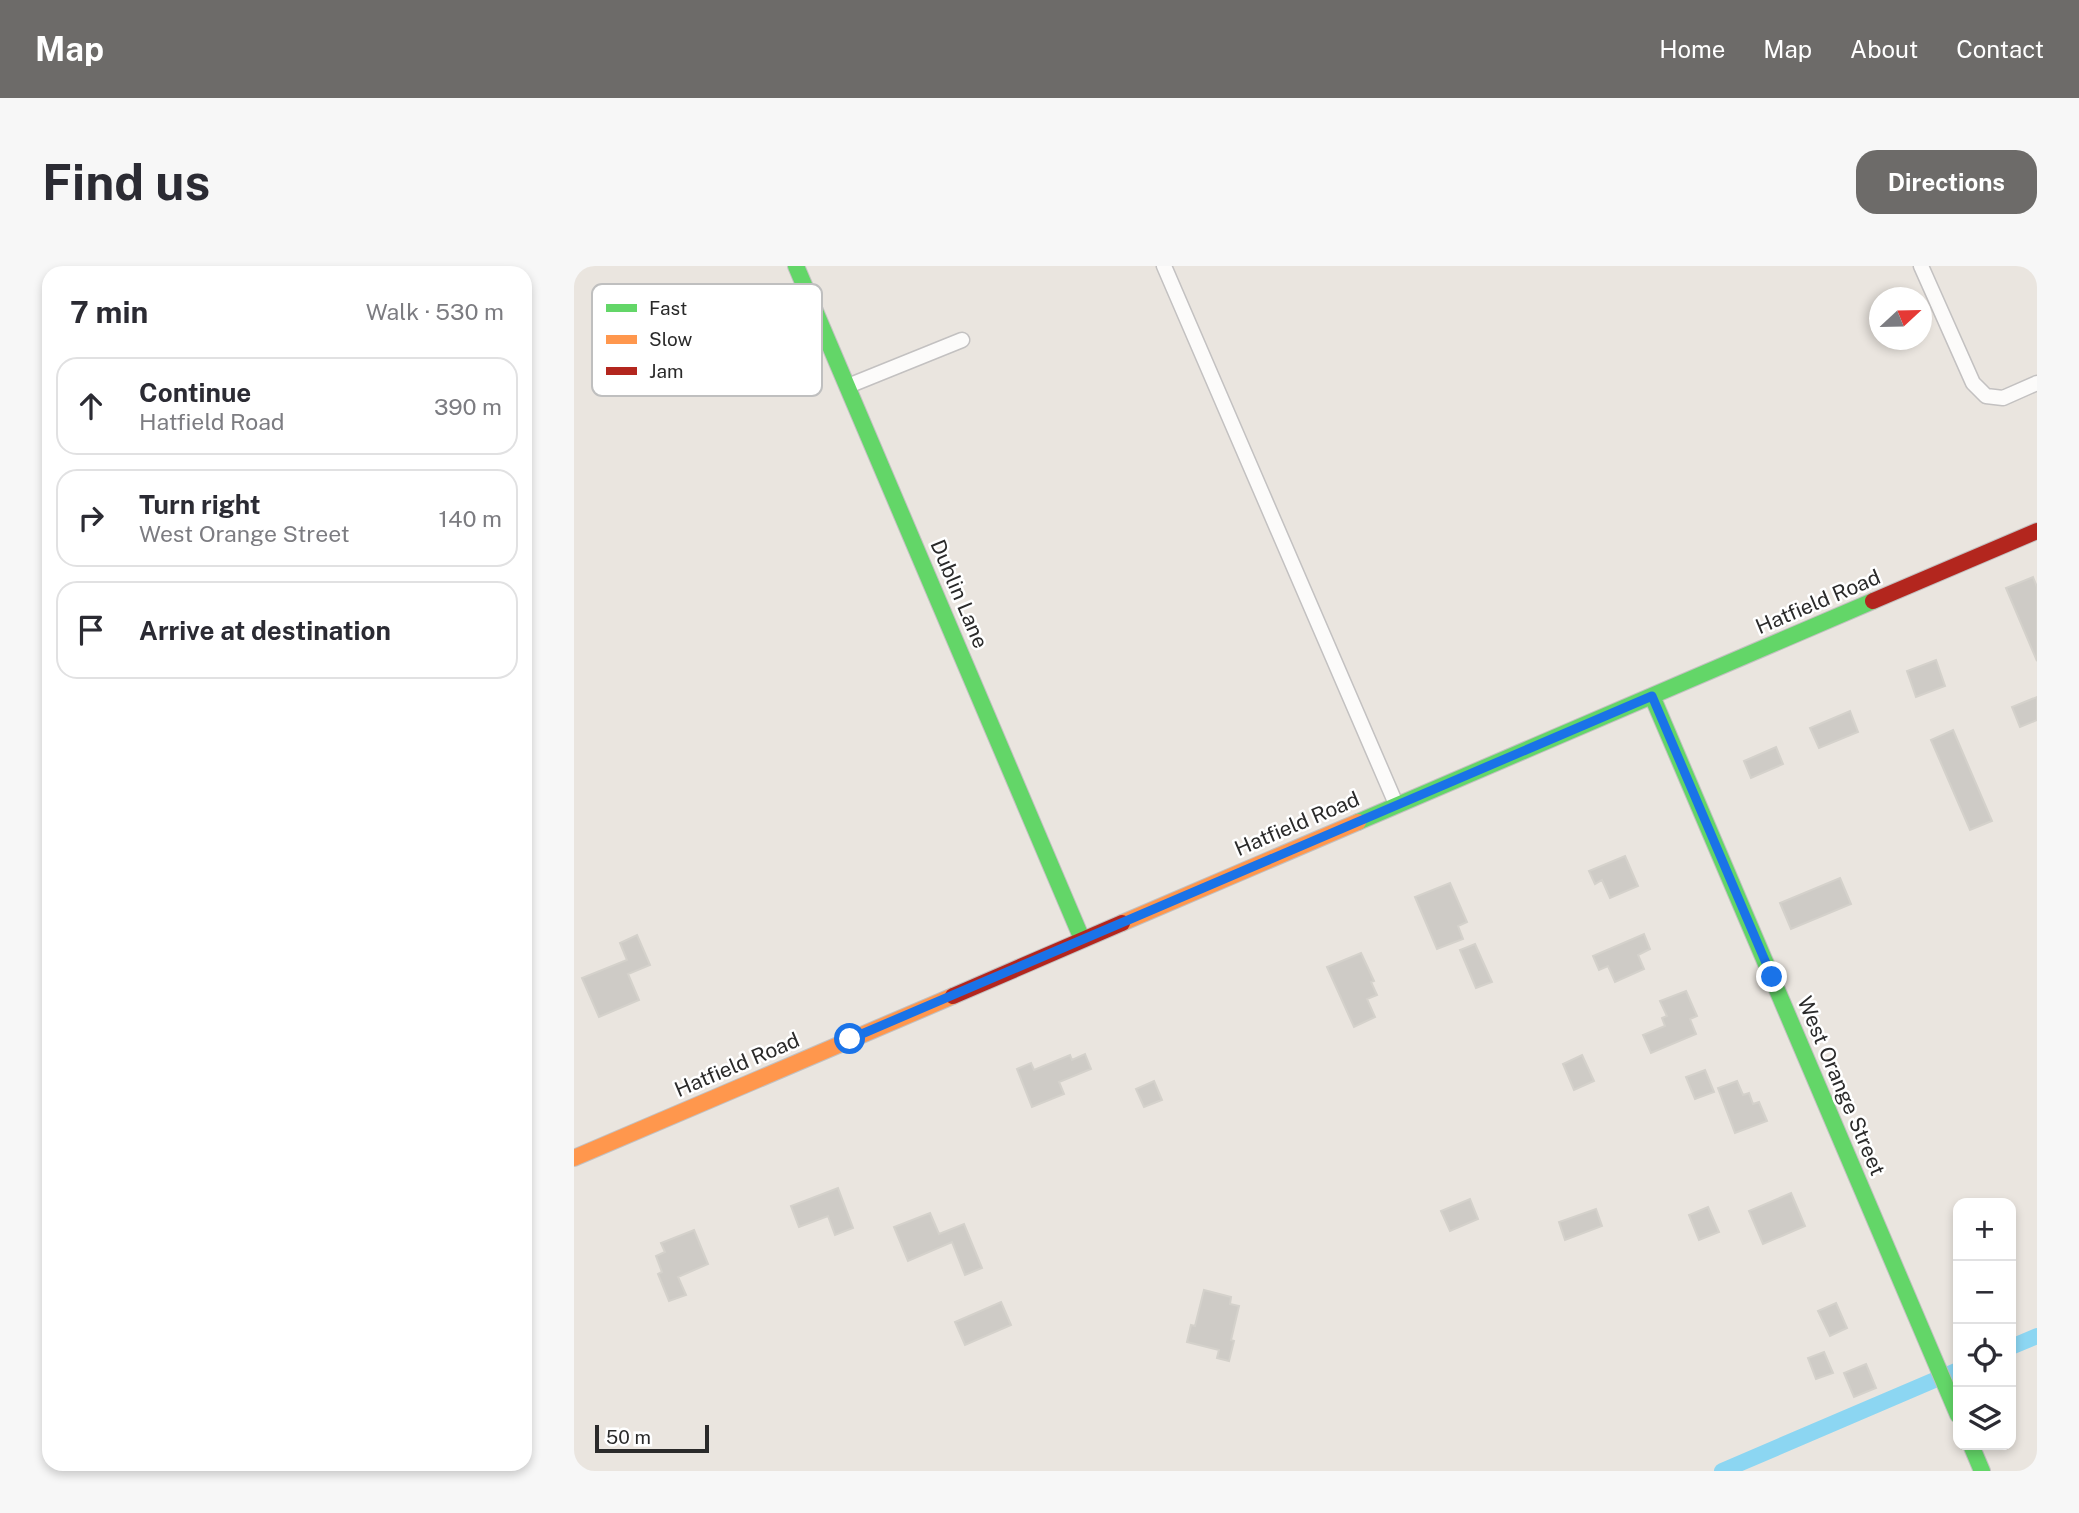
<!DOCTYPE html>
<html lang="en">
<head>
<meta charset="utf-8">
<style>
	:root { --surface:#fff; --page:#f7f7f7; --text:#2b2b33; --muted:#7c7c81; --line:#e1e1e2; --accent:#6d6b69 }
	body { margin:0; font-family:"Public Sans",sans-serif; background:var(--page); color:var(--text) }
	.controls { position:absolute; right:21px; bottom:21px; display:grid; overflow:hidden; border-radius:14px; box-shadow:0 4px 10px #0003 }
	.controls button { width:63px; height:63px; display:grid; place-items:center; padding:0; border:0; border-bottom:2px solid var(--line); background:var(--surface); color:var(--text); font:35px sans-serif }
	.compass { position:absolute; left:1295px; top:21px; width:63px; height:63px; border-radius:50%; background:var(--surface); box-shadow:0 4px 10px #0003; rotate:68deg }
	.scale { position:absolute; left:21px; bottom:18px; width:114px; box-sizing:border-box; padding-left:7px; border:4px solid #2a2a2a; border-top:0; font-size:19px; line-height:24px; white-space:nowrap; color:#2a2a2a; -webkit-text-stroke:5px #fff; paint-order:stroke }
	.stop { position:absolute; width:21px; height:21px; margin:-16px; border:5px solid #1a73e8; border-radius:50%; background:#fff }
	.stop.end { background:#1a73e8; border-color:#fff; box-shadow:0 2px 7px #0008 }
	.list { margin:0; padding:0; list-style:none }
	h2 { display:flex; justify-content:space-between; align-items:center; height:91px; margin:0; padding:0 28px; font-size:30px }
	h2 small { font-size:23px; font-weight:400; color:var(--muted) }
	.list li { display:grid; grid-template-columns:46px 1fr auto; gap:21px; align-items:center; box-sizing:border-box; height:98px; margin:0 14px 14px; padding:0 14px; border:2px solid var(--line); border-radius:21px }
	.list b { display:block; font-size:26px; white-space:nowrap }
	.list p { margin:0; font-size:23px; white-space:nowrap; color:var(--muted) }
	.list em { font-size:23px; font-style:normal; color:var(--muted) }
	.icon { flex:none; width:38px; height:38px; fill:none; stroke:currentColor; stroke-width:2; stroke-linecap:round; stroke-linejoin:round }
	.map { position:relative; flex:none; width:1463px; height:1205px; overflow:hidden; border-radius:21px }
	header { display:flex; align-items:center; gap:42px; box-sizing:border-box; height:98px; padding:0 35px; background:var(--accent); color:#fff }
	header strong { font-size:33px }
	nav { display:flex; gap:38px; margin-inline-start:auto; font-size:24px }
	.intro { display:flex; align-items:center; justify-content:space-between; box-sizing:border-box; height:168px; padding:0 42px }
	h1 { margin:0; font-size:49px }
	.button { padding:18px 32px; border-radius:21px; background:var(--accent); color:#fff; font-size:24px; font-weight:700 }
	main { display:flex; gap:42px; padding:0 42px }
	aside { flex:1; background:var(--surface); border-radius:21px; box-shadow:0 4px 10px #0003 }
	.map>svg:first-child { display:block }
</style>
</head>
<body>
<header>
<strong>Map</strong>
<nav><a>Home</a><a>Map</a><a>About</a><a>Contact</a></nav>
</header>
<div class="intro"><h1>Find us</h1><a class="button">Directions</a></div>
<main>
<aside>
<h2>7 min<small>Walk · 530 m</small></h2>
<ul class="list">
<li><svg class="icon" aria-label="ahead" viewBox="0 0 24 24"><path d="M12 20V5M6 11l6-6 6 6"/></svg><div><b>Continue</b><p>Hatfield Road</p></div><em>390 m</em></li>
<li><svg class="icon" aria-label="right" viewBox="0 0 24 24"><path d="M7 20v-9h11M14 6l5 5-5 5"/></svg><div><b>Turn right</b><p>West Orange Street</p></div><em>140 m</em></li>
<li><svg class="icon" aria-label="arrive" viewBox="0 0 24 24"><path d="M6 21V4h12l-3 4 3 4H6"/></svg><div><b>Arrive at destination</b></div></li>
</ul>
</aside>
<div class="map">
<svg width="1463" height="1205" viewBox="0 0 1463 1205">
	<rect width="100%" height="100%" fill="#eae5df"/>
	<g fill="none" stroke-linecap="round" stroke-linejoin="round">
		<path stroke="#8cd6f2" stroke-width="16" d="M 1437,1081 L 1463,1070
			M 1148,1205 L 1384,1104"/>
	</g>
	<path fill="#cecbc6" stroke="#d4d1cb" stroke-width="2" d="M 1459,311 L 1463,321 L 1463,395 L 1432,322 Z
		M 1362,394 L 1371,420 L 1342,431 L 1333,405 Z
		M 1463,431 L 1463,454 L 1446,461 L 1438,441 Z
		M 1276,445 L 1284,466 L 1245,482 L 1236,462 Z
		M 1379,464 L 1418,555 L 1396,564 L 1357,474 Z
		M 1202,481 L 1209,498 L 1177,512 L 1170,495 Z
		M 1051,590 L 1064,620 L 1036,632 L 1028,614 L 1021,618 L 1015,605 Z
		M 1266,612 L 1277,638 L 1217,663 L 1206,637 Z
		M 876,617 L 893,656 L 884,660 L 889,673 L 863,683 L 841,631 Z
		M 1070,668 L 1076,683 L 1064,689 L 1070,703 L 1041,716 L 1034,700 L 1025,704 L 1019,690 Z
		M 63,669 L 76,699 L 54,708 L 65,734 L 25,751 L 8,712 L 53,694 L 46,677 Z
		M 901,678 L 918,716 L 902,722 L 886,684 Z
		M 787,687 L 800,715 L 797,716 L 803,729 L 793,733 L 801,751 L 780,761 L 753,701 Z
		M 1112,725 L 1123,750 L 1116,753 L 1122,768 L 1077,787 L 1069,769 L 1091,760 L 1088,752 L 1093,750 L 1086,735 Z
		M 511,788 L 517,803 L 485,816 L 490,828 L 458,841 L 443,803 L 457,797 L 460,804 L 496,789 L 498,794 Z
		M 1008,789 L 1020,815 L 1000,824 L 989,798 Z
		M 1131,804 L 1140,826 L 1121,833 L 1112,811 Z
		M 580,815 L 588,834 L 570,841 L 562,823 Z
		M 1163,815 L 1169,829 L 1175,827 L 1179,838 L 1185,836 L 1193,855 L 1161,867 L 1144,822 Z
		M 264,922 L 279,962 L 261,969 L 254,950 L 225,961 L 217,940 Z
		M 1217,927 L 1231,960 L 1189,978 L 1175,945 Z
		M 896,933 L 904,953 L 876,965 L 867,945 Z
		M 1134,941 L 1145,966 L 1125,974 L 1115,949 Z
		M 1022,943 L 1028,960 L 991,974 L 985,956 Z
		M 356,947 L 365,968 L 390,958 L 408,1002 L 391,1009 L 378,976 L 334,995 L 320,961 Z
		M 120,964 L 134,998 L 104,1011 L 112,1029 L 95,1035 L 84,1008 L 88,1006 L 82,990 L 91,986 L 87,977 Z
		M 630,1024 L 657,1031 L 656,1038 L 665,1040 L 657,1074 L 660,1075 L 655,1095 L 643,1092 L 645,1084 L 613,1076 L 617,1059 L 621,1060 Z
		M 427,1036 L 437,1059 L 391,1079 L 381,1056 Z
		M 1262,1037 L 1273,1062 L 1256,1070 L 1244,1045 Z
		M 1250,1086 L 1259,1107 L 1242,1113 L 1234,1092 Z
		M 1292,1098 L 1302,1122 L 1280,1131 L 1270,1107 Z"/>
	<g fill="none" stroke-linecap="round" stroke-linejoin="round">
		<defs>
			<path id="street" d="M 590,0 L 822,538
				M 1347,0 L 1399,117 L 1412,130 L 1429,132 L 1463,117
				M 274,120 L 388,74"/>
			<path id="fast" d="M 222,0 L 508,673
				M 1078,430 L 1384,1149
				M 784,556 L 1299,335
				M 1397,1179 L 1408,1205"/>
			<path id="slow" d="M 548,657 L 784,556
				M 0,892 L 379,730"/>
			<path id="jam" d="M 1299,335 L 1463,265
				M 379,730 L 548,657"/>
		</defs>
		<use href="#street" stroke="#c3c1c1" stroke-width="17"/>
		<use href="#fast" stroke="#c3c1c1" stroke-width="18"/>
		<use href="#slow" stroke="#c3c1c1" stroke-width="18"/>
		<use href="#jam" stroke="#c3c1c1" stroke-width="18"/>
		<use href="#street" stroke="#fcfbfa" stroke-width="14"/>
		<use href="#fast" stroke="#63d668" stroke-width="16"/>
		<use href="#slow" stroke="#ff974d" stroke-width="16"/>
		<use href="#jam" stroke="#b3261e" stroke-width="16"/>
	</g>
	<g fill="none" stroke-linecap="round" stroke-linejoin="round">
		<path stroke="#1a73e8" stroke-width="9" d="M 276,773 L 1078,430 L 1198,711"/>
	</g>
	<g text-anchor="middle" stroke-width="5" stroke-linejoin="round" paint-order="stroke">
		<g font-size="21" fill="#2a2a2a" stroke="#fff">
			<text transform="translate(385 328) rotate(67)" y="7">Dublin Lane</text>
			<text transform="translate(1244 336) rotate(-23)" y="7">Hatfield Road</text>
			<text transform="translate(723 558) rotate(-23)" y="7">Hatfield Road</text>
			<text transform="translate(163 799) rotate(-23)" y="7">Hatfield Road</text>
			<text transform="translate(1267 820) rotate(67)" y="7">West Orange Street</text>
		</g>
	</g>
	<rect x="18" y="18" width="230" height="112" rx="10" fill="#fff" stroke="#bfbfbf" stroke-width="2"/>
	<rect x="32" y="38" width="31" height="8" fill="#63d668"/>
	<rect x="32" y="69" width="31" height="9" fill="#ff974d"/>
	<rect x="32" y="101" width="31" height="8" fill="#b3261e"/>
	<g font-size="19" fill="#2a2a2a">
		<text x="75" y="49">Fast</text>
		<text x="75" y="80">Slow</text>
		<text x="75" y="112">Jam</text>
	</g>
</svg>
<div class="controls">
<button>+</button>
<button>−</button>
<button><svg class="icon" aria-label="locate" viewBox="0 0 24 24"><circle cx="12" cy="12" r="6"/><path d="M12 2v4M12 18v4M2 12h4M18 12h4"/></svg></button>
<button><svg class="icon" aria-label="layers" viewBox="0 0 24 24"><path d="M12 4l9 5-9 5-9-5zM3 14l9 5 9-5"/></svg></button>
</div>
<svg class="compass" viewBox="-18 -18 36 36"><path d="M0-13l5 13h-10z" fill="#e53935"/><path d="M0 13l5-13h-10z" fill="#7c7c81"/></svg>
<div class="scale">50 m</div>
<div class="stop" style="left:276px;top:773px"></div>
<div class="stop end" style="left:1198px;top:711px"></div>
</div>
</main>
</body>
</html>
